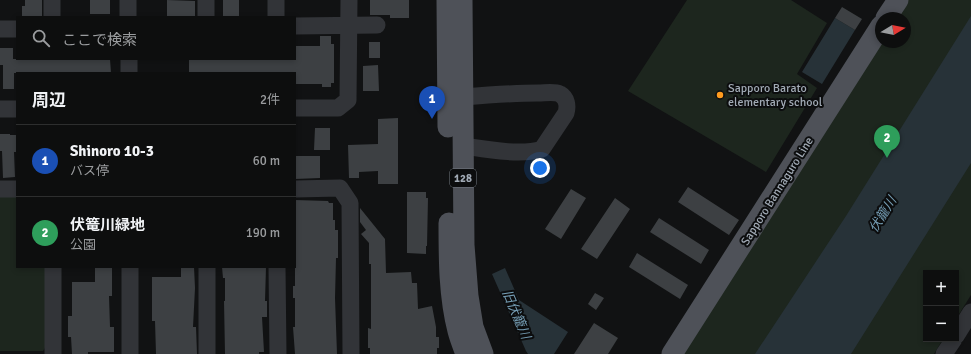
<!DOCTYPE html>
<html lang="ja">
<head>
<meta charset="utf-8">
<style>
	:root { --surface:#0d0e0e; --page:#1b1c1c; --text:#f1f3f6; --muted:#9a9c9e; --line:#2d2e2e; --accent:#2563eb }
	body { margin:0; font-family:Signika,"Noto Sans JP",sans-serif; background:var(--page); color:var(--text) }
	.controls { position:absolute; right:12px; bottom:12px; display:grid; overflow:hidden; border-radius:0px; box-shadow:0 2px 6px #0003 }
	.controls button { width:36px; height:36px; display:grid; place-items:center; padding:0; border:0; border-bottom:1px solid var(--line); background:var(--surface); color:var(--text); font:20px sans-serif }
	.compass { position:absolute; left:875px; top:12px; width:36px; height:36px; border-radius:50%; background:var(--surface); box-shadow:0 2px 6px #0003; rotate:80deg }
	.you { position:absolute; left:540px; top:168px; width:14px; height:14px; margin:-10px; border:3px solid #fff; border-radius:50%; background:#1a73e8; box-shadow:0 0 0 6px #1a73e833 }
	.badge { display:grid; place-items:center; width:26px; height:26px; border-radius:50%; background:var(--accent); color:#fff; font-size:13px; font-weight:700 }
	.pin { position:absolute; translate:-50% -33px; filter:drop-shadow(0 1px 2px #0008) }
	.pin::after { content:''; position:absolute; top:21px; width:14px; height:12px; background:inherit; clip-path:polygon(0 0,100% 0,50% 100%) }
	.list { margin:0; padding:0; list-style:none }
	h2 { display:flex; justify-content:space-between; align-items:center; height:52px; margin:0; padding:0 16px; font-size:17px }
	h2 small { font-size:13px; font-weight:400; color:var(--muted) }
	.list li { display:grid; grid-template-columns:26px 1fr auto; gap:12px; align-items:center; box-sizing:border-box; height:72px; padding:0 16px; border-top:1px solid var(--line) }
	.list b { display:block; font-size:15px; white-space:nowrap }
	.list p { margin:0; font-size:13px; white-space:nowrap; color:var(--muted) }
	.list em { font-size:13px; font-style:normal; color:var(--muted) }
	.icon { flex:none; width:22px; height:22px; fill:none; stroke:currentColor; stroke-width:2; stroke-linecap:round; stroke-linejoin:round }
	.map { position:relative; flex:none; width:971px; height:354px; overflow:hidden }
	.search { position:absolute; background:var(--surface); box-shadow:0 2px 6px #0003; left:16px; top:16px; width:280px; height:44px; display:flex; align-items:center; gap:10px; box-sizing:border-box; padding:0 14px; border-radius:0px; color:var(--muted); font-size:15px }
	.panel { position:absolute; background:var(--surface); box-shadow:0 2px 6px #0003; left:16px; top:72px; width:280px; height:196px; border-radius:0px }
	.map>svg:first-child { display:block }
</style>
</head>
<body>
<div class="map">
<svg width="971" height="354" viewBox="0 0 971 354">
	<rect width="100%" height="100%" fill="#111213"/>
	<path fill="#1d261e" d="M 687,0 L 791,0 L 827,23 L 797,74 L 817,88 L 766,172 L 628,91 Z
		M 907,0 L 971,0 L 971,295 L 956,319 L 956,273 L 926,273 L 926,339 L 943,339 L 934,354 L 675,354 L 881,42 L 905,42 L 905,18 L 895,18 Z
		M 0,197 L 17,197 L 17,267 L 46,267 L 46,346 L 43,351 L 0,351 Z"/>
	<path fill="#273238" d="M 971,16 L 971,163 L 851,354 L 755,354 L 846,216 Z
		M 835,18 L 855,30 L 822,84 L 802,72 Z
		M 505,268 L 519,300 L 568,332 L 554,354 L 528,354 L 526,351 L 492,274 Z"/>
	<path fill="#3d4043" d="M 25,0 L 42,0 L 42,17 L 22,17 L 22,6 L 25,6 Z
		M 90,0 L 110,0 L 110,14 L 90,14 Z
		M 167,0 L 195,1 L 195,17 L 167,17 Z
		M 223,0 L 239,0 L 239,17 L 223,17 Z
		M 370,0 L 409,0 L 409,18 L 390,18 L 390,15 L 370,15 Z
		M 842,7 L 862,19 L 855,30 L 835,18 Z
		M 320,36 L 331,36 L 331,44 L 334,44 L 334,83 L 331,83 L 331,87 L 322,87 L 322,84 L 295,84 L 295,73 L 189,73 L 189,59 L 295,59 L 295,46 L 320,46 Z
		M 369,42 L 380,42 L 380,58 L 369,58 Z
		M 0,48 L 13,48 L 13,59 L 110,59 L 111,73 L 14,73 L 14,89 L 3,89 L 3,65 L 0,65 Z
		M 378,65 L 379,91 L 363,91 L 363,66 Z
		M 398,118 L 398,184 L 378,184 L 378,171 L 359,172 L 359,178 L 349,178 L 348,145 L 378,144 L 378,119 Z
		M 315,128 L 330,128 L 330,150 L 314,150 Z
		M 0,134 L 10,134 L 10,135 L 17,135 L 17,152 L 14,152 L 15,177 L 3,178 L 2,151 L 0,151 Z
		M 295,156 L 320,156 L 320,178 L 295,179 Z
		M 688,187 L 739,220 L 729,235 L 678,202 Z
		M 571,189 L 586,198 L 561,239 L 545,229 Z
		M 407,192 L 426,192 L 426,198 L 428,198 L 427,246 L 426,246 L 426,254 L 407,253 Z
		M 615,198 L 630,209 L 597,259 L 581,249 Z
		M 295,200 L 328,201 L 329,203 L 333,203 L 333,220 L 335,220 L 335,230 L 338,230 L 338,258 L 336,258 L 335,298 L 337,354 L 295,354 L 293,327 L 295,327 L 295,298 L 293,298 L 293,286 L 295,286 Z
		M 360,208 L 385,239 L 386,273 L 411,272 L 412,283 L 417,283 L 418,309 L 432,306 L 436,327 L 436,337 L 439,337 L 439,348 L 437,348 L 437,354 L 370,354 L 370,348 L 368,348 L 368,328 L 371,329 L 371,264 L 369,264 L 369,243 L 361,234 L 366,230 L 360,222 Z
		M 659,218 L 709,250 L 701,264 L 650,232 Z
		M 637,253 L 688,285 L 680,299 L 629,267 Z
		M 95,267 L 112,267 L 112,296 L 109,296 L 110,327 L 114,327 L 114,352 L 88,352 L 88,354 L 72,354 L 71,337 L 68,337 L 68,316 L 72,316 L 72,282 L 95,282 Z
		M 181,267 L 194,267 L 195,288 L 193,327 L 196,327 L 197,354 L 156,354 L 155,321 L 152,321 L 152,277 L 181,277 Z
		M 222,267 L 266,267 L 265,301 L 267,301 L 267,317 L 262,317 L 264,352 L 259,352 L 259,354 L 225,354 L 224,301 L 225,301 L 225,278 L 223,278 Z
		M 595,293 L 604,298 L 596,310 L 588,304 Z
		M 594,323 L 618,338 L 608,354 L 574,354 Z"/>
	<g fill="none" stroke-linecap="round" stroke-linejoin="round">
		<path stroke="#323438" stroke-width="17" d="M 52,0 L 52,17
			M 128,0 L 128,17
			M 206,0 L 206,17
			M 276,0 L 276,17
			M 295,26 L 377,25
			M 0,29 L 17,29
			M 129,59 L 129,73
			M 463,97 C 488,95 513,93 538,93 C 545,93 554,91 560,94 C 567,98 568,106 566,113 L 542,149 C 521,156 484,149 463,146
			M 295,108 L 338,108 L 348,100 L 349,0
			M 0,109 L 17,109
			M 0,189 L 17,189
			M 295,189 L 340,188 L 350,203 L 351,354
			M 53,267 L 53,354
			M 130,267 L 130,354
			M 207,267 L 207,354
			M 277,267 L 278,354
			M 956,336 L 971,312
			M 944,354 L 954,339"/>
		<path stroke="#4e5158" stroke-width="21" d="M 447,0 L 448,127
			M 462,0 L 464,245 L 468,296 L 473,327 L 483,354
			M 886,18 L 898,0
			M 449,223 C 449,258 449,296 458,331 C 460,339 463,346 466,354
			M 672,354 L 881,26"/>
	</g>
	<circle fill="#ff9b1e" stroke="#0c0d0e" stroke-width="1.5" cx="720" cy="95" r="4"/>
	<g text-anchor="middle" stroke-width="4" stroke-linejoin="round" paint-order="stroke">
		<rect fill="#0c0d0e" stroke="#747b83" stroke-width="1" x="450" y="169" width="26" height="18" rx="3"/>
		<g font-size="11" font-weight="bold" fill="#a1aab5">
			<text x="463" y="182">128</text>
		</g>
		<g font-size="12" fill="#a1aab5" stroke="#0c0d0e" text-anchor="start">
			<text x="728" y="92">Sapporo Barato<tspan x="728" dy="14">elementary school</tspan></text>
		</g>
		<g font-size="12" fill="#a1aab5" stroke="#0c0d0e">
			<text transform="translate(777 191) rotate(-58)" y="4">Sapporo Bannaguro Line</text>
		</g>
		<g font-size="13" font-style="italic" fill="#759db4" stroke="#0c0d0e">
			<text transform="translate(882 214) rotate(-58)" y="5">伏籠川</text>
			<text transform="translate(517 314) rotate(67)" y="5">旧伏籠川</text>
		</g>
	</g>
</svg>
<div class="controls">
<button>+</button>
<button>−</button>
</div>
<svg class="compass" viewBox="-18 -18 36 36"><path d="M0-13l5 13h-10z" fill="#e53935"/><path d="M0 13l5-13h-10z" fill="#9a9c9e"/></svg>
<div class="you"></div>
<div class="pin badge" style="left:432px;top:119px;background:#1a4fb4">1</div>
<div class="pin badge" style="left:887px;top:158px;background:#2e9e5b">2</div>
<div class="search"><svg class="icon" aria-label="search" viewBox="0 0 24 24"><circle cx="10" cy="10" r="6"/><path d="M15 15l6 6"/></svg>ここで検索</div>
<section class="panel">
<h2>周辺<small>2件</small></h2>
<ul class="list">
<li><span class="badge" style="background:#1a4fb4">1</span><div><b>Shinoro 10-3</b><p>バス停</p></div><em>60 m</em></li>
<li><span class="badge" style="background:#2e9e5b">2</span><div><b>伏篭川緑地</b><p>公園</p></div><em>190 m</em></li>
</ul>
</section>
</div>
</body>
</html>
